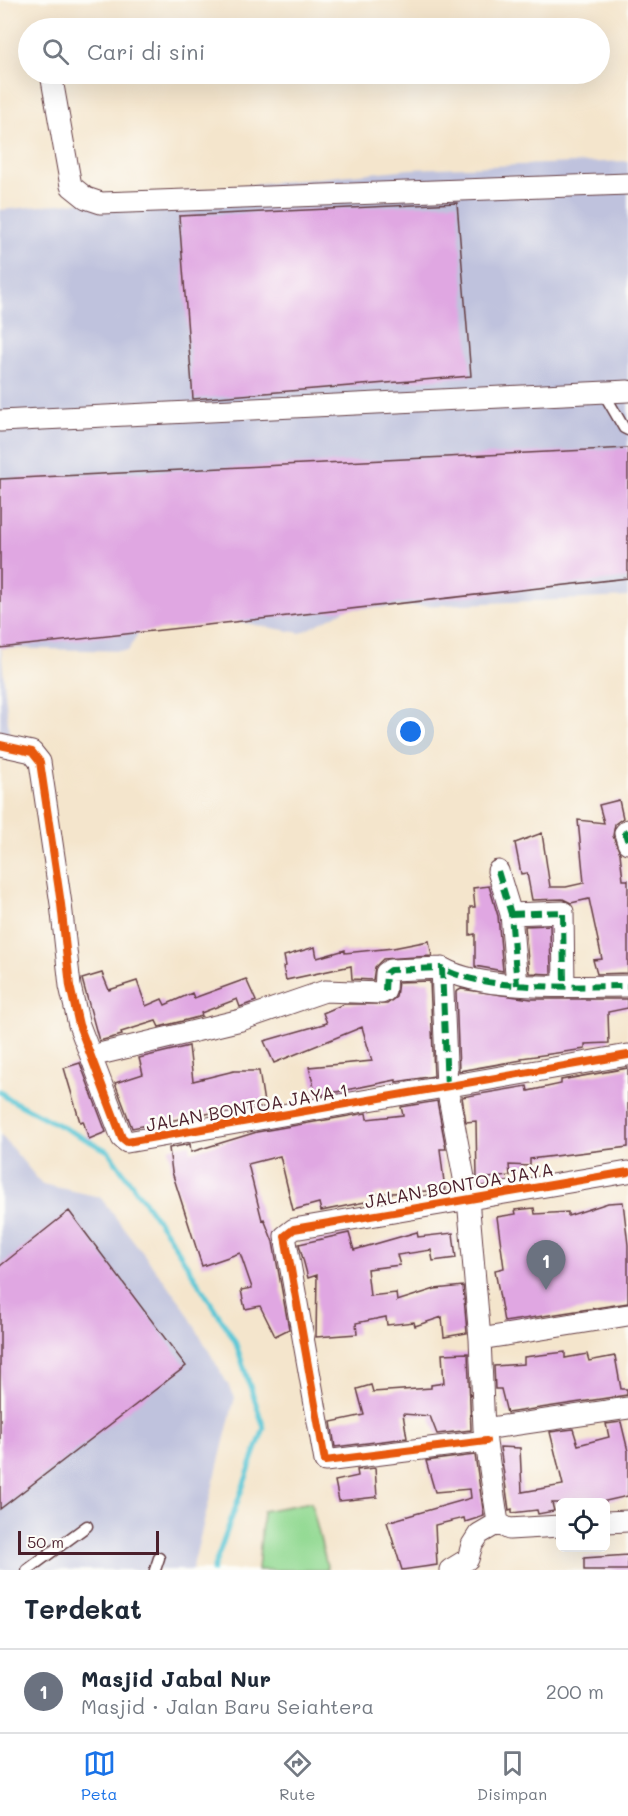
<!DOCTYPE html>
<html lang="id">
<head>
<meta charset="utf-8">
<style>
	:root { --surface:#fff; --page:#f6f6f7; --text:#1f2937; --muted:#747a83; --line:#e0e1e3; --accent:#1a73e8 }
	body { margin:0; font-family:Mali,sans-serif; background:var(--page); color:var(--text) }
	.controls { position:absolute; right:18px; bottom:18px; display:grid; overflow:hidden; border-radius:9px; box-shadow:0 6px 24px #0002 }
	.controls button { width:54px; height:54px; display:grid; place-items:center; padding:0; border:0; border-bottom:2px solid var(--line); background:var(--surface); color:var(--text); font:30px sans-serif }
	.scale { position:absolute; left:18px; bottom:15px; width:141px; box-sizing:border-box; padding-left:6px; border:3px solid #4a1f2b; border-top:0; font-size:16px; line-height:21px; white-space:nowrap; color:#4a1f2b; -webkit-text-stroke:4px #fdfcf7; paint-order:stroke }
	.you { position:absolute; left:411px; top:732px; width:21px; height:21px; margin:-15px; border:4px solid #fff; border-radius:50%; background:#1a73e8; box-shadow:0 0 0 9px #1a73e833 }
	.badge { display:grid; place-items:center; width:39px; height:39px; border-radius:50%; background:var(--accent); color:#fff; font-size:20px; font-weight:700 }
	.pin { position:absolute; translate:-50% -50px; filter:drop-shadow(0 2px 3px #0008) }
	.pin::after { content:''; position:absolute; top:32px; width:21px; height:18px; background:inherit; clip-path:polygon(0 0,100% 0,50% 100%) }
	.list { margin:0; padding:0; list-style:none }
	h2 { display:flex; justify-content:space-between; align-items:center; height:78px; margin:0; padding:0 24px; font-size:26px }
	h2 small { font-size:20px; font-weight:400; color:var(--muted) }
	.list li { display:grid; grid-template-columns:39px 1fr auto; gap:18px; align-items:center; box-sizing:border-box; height:84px; padding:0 24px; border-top:2px solid var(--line) }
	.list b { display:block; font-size:22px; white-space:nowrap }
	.list p { margin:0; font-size:20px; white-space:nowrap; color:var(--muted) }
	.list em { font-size:20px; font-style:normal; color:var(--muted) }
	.icon { flex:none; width:33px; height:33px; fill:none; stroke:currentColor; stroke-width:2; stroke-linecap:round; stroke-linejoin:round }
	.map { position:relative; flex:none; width:628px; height:1570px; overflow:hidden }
	.search { position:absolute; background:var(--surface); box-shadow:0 6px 24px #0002; left:18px; right:18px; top:18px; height:66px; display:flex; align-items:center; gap:15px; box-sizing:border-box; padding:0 21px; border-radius:33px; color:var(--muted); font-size:22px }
	.sheet { height:162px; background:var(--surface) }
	nav { display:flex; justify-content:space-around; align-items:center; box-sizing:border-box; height:84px; border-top:2px solid var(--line); background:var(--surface); font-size:16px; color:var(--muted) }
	nav a { display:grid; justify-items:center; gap:3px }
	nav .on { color:var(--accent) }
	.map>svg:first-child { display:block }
</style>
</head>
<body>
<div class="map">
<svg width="628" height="1570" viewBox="0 0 628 1570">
	<rect width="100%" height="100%" fill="#fdfcf7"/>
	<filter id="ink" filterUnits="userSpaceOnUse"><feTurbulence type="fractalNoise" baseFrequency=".0167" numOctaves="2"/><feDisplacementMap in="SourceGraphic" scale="12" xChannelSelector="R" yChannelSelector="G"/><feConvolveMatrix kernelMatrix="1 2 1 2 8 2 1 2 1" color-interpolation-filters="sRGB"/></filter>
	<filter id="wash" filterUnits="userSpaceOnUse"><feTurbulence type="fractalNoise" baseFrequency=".008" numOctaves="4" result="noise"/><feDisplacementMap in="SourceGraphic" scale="24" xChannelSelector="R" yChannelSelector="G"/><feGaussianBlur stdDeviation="1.35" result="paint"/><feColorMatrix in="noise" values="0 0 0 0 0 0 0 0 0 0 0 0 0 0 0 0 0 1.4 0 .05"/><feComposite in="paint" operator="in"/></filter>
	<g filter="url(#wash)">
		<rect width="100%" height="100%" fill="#f4e5cc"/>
		<path fill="#bfc2dd" d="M 628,161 L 628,597 L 347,609 L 301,633 L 194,614 L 147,617 L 128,651 L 1,648 L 9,734 L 0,735 L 0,210 L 410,169 Z
			M 0,1134 L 42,1184 L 100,1197 L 182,1304 L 235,1397 L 192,1570 L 0,1570 Z"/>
		<path fill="#94da94" stroke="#6f7c60" stroke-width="1.5" d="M 311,1502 L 328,1570 L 258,1570 L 263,1511 Z"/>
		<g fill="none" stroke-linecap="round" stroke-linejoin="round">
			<path stroke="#5cc7d6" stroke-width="5" d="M 0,1091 L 7,1098 L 108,1151 L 168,1235 L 235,1341 L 264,1428 L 213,1570"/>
		</g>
		<g id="blocks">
			<path fill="#e0a7e2" d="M 457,203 L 471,376 L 193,399 L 179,216 Z
				M 628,448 L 628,578 L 0,648 L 0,479 Z
				M 619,800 L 623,818 L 615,824 L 613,836 L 620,853 L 623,880 L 628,880 L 628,973 L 597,974 L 593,960 L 602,959 L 589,899 L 571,903 L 563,899 L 532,900 L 527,873 L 521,874 L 515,843 L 542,833 L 550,887 L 566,887 L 584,883 L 578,820 L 604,823 L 599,805 Z
				M 489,886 L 498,916 L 503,971 L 475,966 L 475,934 L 470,935 L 470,907 L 475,907 L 473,888 Z
				M 550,925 L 551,974 L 529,973 L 525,926 Z
				M 429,941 L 432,956 L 383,959 L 375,967 L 373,980 L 352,979 L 351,966 L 286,980 L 283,967 L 286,966 L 284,956 L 315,947 L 317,958 L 345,950 L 345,953 L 393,948 Z
				M 102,973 L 109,990 L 137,981 L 146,1006 L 162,999 L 165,1005 L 192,993 L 194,998 L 246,979 L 256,1001 L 240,1007 L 237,999 L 201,1013 L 202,1016 L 159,1027 L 156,1021 L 121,1032 L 122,1035 L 99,1041 L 82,979 Z
				M 430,981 L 434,1076 L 396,1082 L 396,1080 L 316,1096 L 309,1067 L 372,1061 L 362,1027 L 274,1063 L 264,1041 L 327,1023 L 323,1013 L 344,1004 L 387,1004 L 396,997 L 398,982 Z
				M 461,989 L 531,999 L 628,999 L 628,1008 L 608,1012 L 609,1043 L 585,1044 L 585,1049 L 521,1058 L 522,1060 L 459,1071 L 456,992 Z
				M 189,1046 L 193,1081 L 234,1071 L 259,1071 L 264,1103 L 132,1128 L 115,1083 L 143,1074 L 139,1058 Z
				M 80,1063 L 106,1132 L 89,1139 L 83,1121 L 80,1122 L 64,1068 Z
				M 628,1068 L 628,1147 L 530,1159 L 530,1166 L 509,1165 L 510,1176 L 477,1179 L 476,1121 L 466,1122 L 462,1097 L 527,1086 L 528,1091 L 561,1084 L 561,1080 Z
				M 437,1101 L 446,1149 L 440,1149 L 445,1190 L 374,1194 L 375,1200 L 321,1211 L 319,1203 L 293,1210 L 280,1156 L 248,1164 L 262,1220 L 264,1219 L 273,1242 L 289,1329 L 275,1336 L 260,1306 L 245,1309 L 241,1290 L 252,1288 L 240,1253 L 202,1266 L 172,1172 L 169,1148 L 190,1144 L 191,1152 L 257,1132 L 366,1113 L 367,1119 L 403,1115 L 401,1107 Z
				M 623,1202 L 628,1245 L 628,1303 L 504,1322 L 495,1270 L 504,1268 L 497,1217 L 516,1214 L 515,1210 L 534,1208 L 535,1214 L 568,1212 L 568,1216 L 608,1203 Z
				M 69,1211 L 186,1366 L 0,1509 L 0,1266 Z
				M 417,1232 L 418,1237 L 453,1233 L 456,1258 L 433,1261 L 431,1250 L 397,1255 L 400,1265 L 367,1269 L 370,1296 L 396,1293 L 397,1301 L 435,1289 L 463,1286 L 467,1333 L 444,1337 L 442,1317 L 415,1326 L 414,1322 L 387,1325 L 386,1317 L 356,1323 L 357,1334 L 316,1337 L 317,1275 L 308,1278 L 299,1244 L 349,1233 L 354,1250 Z
				M 565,1352 L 565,1358 L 587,1354 L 589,1361 L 615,1356 L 621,1389 L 627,1389 L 627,1395 L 507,1413 L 501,1389 L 495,1389 L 494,1366 L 524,1364 L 524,1357 Z
				M 468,1353 L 471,1430 L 437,1434 L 430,1416 L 403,1414 L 407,1438 L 335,1447 L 331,1422 L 364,1415 L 357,1389 L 371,1385 L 373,1392 L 431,1388 L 431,1385 L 444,1383 L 442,1354 Z
				M 621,1422 L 628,1451 L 628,1496 L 597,1503 L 552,1503 L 554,1511 L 538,1514 L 537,1510 L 512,1513 L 512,1509 L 509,1510 L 500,1447 L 520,1448 L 522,1492 L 563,1485 L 550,1432 L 573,1429 L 578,1445 L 609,1437 L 606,1424 Z
				M 475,1455 L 484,1516 L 465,1522 L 464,1518 L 435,1525 L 437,1565 L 402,1570 L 387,1522 L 471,1498 L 470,1489 L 435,1492 L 426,1461 Z
				M 375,1468 L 377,1497 L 339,1501 L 335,1481 L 358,1476 L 357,1470 Z
				M 628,1555 L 628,1570 L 584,1570 L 584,1558 Z"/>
		</g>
	</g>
	<g filter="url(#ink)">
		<use href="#blocks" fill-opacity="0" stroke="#643d43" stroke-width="1.5"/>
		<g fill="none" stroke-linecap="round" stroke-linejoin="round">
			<defs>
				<path id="service" d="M 603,392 L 624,428 L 628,430
					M 27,1570 L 87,1526
					M 155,1570 L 159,1558"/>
				<path id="minor" d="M 51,74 L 71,186 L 86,198 L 101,203 L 628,184
					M 0,421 L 628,391
					M 0,745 L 32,752 L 40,762 L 61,904 L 70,986 L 79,1025 L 122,1138 L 127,1142 L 628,1055
					M 628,830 L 625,833 L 628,843
					M 498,871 L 511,914 L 517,985
					M 511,914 L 563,912 L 564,986
					M 91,1056 L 241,1020 L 325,991 L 381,993 L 385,991 L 386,973 L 390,970 L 442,968
					M 480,1339 L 628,1315
					M 484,1429 L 628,1408
					M 486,1441 L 325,1461 L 285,1236 L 294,1229 L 628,1172
					M 606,1522 L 628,1521
					M 560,1526 L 509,1529 L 498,1523 L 484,1429 L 480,1339 L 468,1199 L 447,1087 L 442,968 C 483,992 579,986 628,986
					M 450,1570 L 468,1559 L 472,1545 L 479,1534 L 498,1523"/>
			</defs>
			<use href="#service" stroke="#643d43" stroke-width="13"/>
			<use href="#minor" stroke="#643d43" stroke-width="23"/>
			<use href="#service" stroke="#fff" stroke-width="10"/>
			<use href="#minor" stroke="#fff" stroke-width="21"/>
			<path stroke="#00873e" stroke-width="6" stroke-dasharray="12 6" stroke-linecap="butt" d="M 628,830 L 625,833 L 628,843
				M 498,871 L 511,914 L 517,985
				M 511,914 L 563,912 L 564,986
				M 385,991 L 386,973 L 390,970 L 442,968
				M 447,1087 L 442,968 C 483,992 579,986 628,986"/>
			<defs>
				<path id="cycleway" d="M 0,745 L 32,752 L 40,762 L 61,904 L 70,986 L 79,1025 L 122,1138 L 127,1142 L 628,1055
					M 486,1441 L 325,1461 L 285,1236 L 294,1229 L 628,1172"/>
			</defs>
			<use href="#cycleway" stroke="#fdfcf7" stroke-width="11"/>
			<use href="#cycleway" stroke="#e8590c" stroke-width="8"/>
		</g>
	</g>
	<g text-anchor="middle" stroke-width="5" stroke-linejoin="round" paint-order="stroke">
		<g font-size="18" fill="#4a1f2b" stroke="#fdfcf7">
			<text transform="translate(247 1108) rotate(-10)" y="6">JALAN BONTOA JAYA 1</text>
			<text transform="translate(459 1186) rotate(-10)" y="6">JALAN BONTOA JAYA</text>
		</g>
	</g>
</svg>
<div class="controls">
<button><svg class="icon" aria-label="locate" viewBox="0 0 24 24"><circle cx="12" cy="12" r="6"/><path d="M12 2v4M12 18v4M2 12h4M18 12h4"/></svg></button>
</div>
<div class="scale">50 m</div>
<div class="you"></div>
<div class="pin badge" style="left:546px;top:1290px;background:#6b7280">1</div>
<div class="search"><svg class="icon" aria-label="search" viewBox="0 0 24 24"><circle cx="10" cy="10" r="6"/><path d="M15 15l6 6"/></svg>Cari di sini</div>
</div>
<section class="sheet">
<h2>Terdekat<small></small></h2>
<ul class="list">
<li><span class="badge" style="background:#6b7280">1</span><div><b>Masjid Jabal Nur</b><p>Masjid · Jalan Baru Seiahtera</p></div><em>200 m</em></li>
</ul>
</section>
<nav>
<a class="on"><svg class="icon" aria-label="map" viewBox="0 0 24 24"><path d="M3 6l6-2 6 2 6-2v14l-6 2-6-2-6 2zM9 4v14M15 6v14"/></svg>Peta</a>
<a><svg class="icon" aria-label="directions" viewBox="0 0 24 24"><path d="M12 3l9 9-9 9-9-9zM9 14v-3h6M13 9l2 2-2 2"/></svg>Rute</a>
<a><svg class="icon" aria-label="saved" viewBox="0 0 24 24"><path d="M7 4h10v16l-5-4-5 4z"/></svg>Disimpan</a>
</nav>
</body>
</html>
